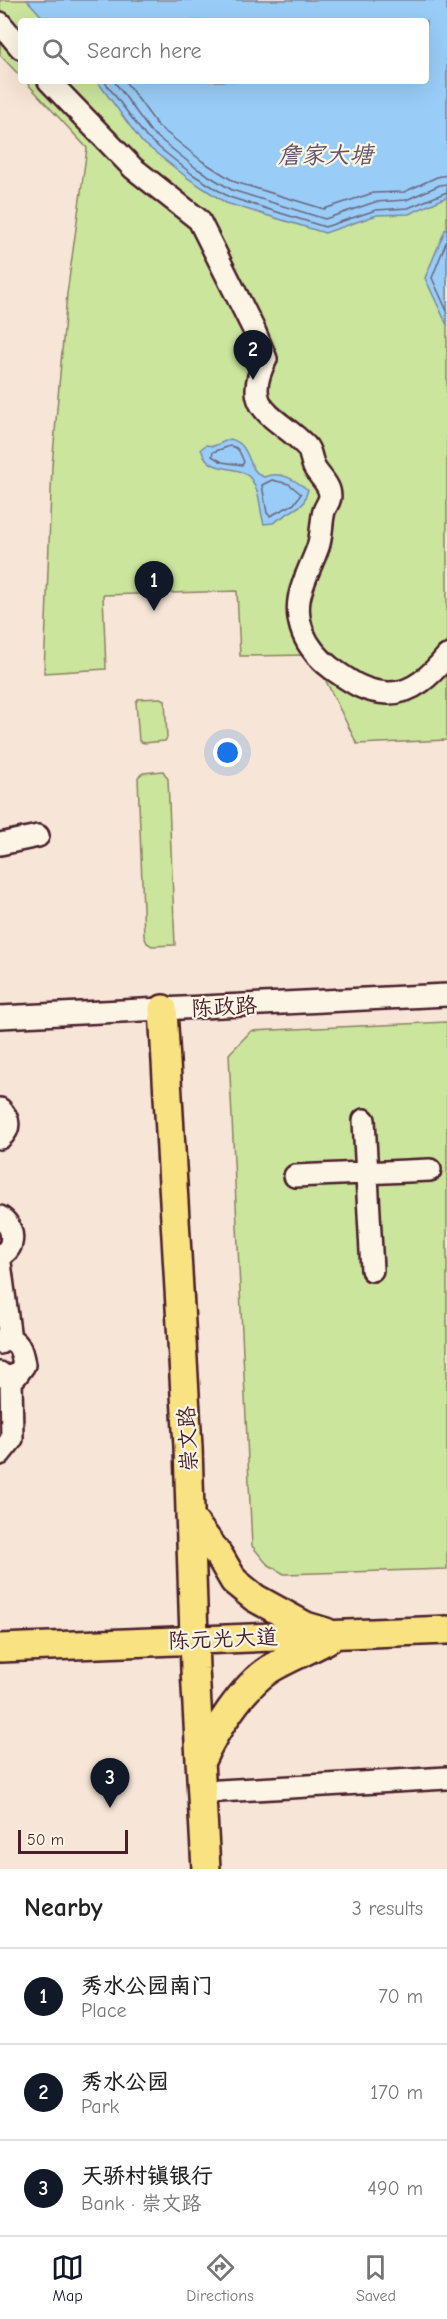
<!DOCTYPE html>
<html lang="en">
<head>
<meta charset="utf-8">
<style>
	:root { --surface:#fff; --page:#f6f6f6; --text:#222; --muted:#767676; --line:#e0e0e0; --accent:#111827 }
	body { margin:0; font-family:"Comic Neue","LXGW WenKai TC",sans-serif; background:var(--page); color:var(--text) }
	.scale { position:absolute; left:18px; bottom:15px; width:110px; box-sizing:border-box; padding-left:6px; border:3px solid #4a1f2b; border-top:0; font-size:16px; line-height:21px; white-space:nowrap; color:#4a1f2b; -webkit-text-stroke:4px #fcf5e5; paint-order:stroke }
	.you { position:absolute; left:228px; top:753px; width:21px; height:21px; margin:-15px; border:4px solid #fff; border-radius:50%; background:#1a73e8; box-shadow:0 0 0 9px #1a73e833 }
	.badge { display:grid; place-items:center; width:39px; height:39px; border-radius:50%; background:var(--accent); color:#fff; font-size:20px; font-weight:700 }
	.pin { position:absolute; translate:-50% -50px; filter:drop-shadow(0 2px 3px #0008) }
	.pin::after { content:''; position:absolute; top:32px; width:21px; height:18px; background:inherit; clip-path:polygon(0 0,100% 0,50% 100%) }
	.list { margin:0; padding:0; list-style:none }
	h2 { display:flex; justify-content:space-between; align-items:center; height:78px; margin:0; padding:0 24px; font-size:26px }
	h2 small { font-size:20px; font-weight:400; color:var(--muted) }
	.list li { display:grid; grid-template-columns:39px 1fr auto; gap:18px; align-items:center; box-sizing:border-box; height:96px; padding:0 24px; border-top:2px solid var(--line) }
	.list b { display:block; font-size:22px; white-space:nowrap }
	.list p { margin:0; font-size:20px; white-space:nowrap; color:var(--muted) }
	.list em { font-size:20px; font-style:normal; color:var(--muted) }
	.icon { flex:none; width:33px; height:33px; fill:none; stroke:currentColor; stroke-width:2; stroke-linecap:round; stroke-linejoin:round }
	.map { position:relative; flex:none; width:447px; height:1869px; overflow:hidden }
	.search { position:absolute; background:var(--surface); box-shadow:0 6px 24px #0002; left:18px; right:18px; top:18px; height:66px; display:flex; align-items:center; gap:15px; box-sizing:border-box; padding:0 21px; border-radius:6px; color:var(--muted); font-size:22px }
	.sheet { height:366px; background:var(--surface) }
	nav { display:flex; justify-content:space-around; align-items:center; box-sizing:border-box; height:84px; border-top:2px solid var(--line); background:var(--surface); font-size:16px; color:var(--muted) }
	nav a { display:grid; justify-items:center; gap:3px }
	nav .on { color:var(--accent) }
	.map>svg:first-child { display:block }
</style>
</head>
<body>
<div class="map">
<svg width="447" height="1869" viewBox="0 0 447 1869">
	<rect width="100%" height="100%" fill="#f7e6d7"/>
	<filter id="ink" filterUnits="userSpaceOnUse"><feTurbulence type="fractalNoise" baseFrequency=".0167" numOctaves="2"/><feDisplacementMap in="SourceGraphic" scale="12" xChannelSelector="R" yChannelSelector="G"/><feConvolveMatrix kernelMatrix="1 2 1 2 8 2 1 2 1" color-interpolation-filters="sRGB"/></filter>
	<g filter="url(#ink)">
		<path fill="#cbe59c" stroke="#8a8264" stroke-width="1.5" d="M 0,0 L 447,0 L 447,740 L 357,744 L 323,675 L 309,655 L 240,656 L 237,591 L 103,595 L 106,669 L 44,673 L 52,466 L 67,294 L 87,148 L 25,81 L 426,81 L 426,21 L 21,21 L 21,77 L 0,55 Z
			M 161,698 L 165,700 L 167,738 L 165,741 L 144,743 L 139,741 L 136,702 L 138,699 Z
			M 163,771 L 168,779 L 175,945 L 152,946 L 147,943 L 144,936 L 138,777 L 143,773 Z
			M 447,1022 L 447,1569 L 284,1574 L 267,1564 L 252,1546 L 229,1054 L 251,1031 Z"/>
		<path fill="#99cdf7" stroke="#7987a5" stroke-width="1.5" d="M 27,0 L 447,0 L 447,197 L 409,214 L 377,215 L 325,233 L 226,203 L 189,179 L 141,141 L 97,81 L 426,81 L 426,21 L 46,21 Z
			M 447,228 L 447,325 L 425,278 L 445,230 Z
			M 230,439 C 253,444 245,470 264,477 C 281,470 295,480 308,490 L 303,504 L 273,523 L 264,524 C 259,509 261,492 251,479 C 236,461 210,477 201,449 L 206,445 L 214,446 Z"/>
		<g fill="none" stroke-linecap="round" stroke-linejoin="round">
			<path stroke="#6a657d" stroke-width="1.5" d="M 104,81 L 146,137 L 192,174 L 229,197 L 325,227 L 376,210 L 408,208 L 447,192
				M 114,81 L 151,132 L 196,168 L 232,190 L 325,219 L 375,202 L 406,200 L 440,185 L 447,184
				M 125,81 L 158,126 L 202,161 L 235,182 L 324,209 L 373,193 L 404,192 L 437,177 L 447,175
				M 447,240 L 432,278 L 447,311
				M 230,446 C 240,447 240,454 244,462 L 242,465 L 222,462 L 212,456 L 213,452 Z
				M 272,480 L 289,484 L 301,494 L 294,504 L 270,516 L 267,513 L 262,485 Z"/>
			<defs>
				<path id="minor" d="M 0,23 L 21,48
					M 49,81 L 133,168 L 199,220 L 254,330 L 266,359 C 239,411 278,416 306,446 C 311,451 311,460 314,467 C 318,475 326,481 329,490 C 332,500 327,503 324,511 C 321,522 322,535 318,547 C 307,578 290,599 303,633 C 309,648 318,658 331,668 C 350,681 363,692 388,693 C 413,694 432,674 447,656
					M 0,844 L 38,836
					M 0,1017 L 447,995
					M 0,1109 C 10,1119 11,1129 0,1138
					M 364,1120 L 372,1270
					M 295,1176 L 430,1170
					M 0,1217 C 14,1225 17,1249 0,1255
					M 0,1263 L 10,1339
					M 0,1343 L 3,1339 C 19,1338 22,1351 24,1365 L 16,1376 L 5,1377 L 0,1373
					M 0,1454 L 12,1439 L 11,1378
					M 202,1792 L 447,1778"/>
				<path id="major" d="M 163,1009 L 188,1447 L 195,1669 L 206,1869
					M 190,1517 L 220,1557 L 234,1581 L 255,1598 L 306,1626 L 326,1632
					M 0,1648 L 447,1630
					M 201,1761 C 213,1733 243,1686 270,1669 C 290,1657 312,1649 332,1637"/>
			</defs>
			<use href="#minor" stroke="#4a1f2b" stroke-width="26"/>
			<use href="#major" stroke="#4a1f2b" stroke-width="32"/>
			<use href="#minor" stroke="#fcf5e5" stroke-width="21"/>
			<use href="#major" stroke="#f8e281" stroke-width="27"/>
		</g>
	</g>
	<g text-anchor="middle" stroke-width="4.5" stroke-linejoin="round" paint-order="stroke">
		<g font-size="22" fill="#4a1f2b" stroke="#fcf5e5">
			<text transform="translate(224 1006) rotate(-3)" y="8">陈政路</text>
			<text transform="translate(187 1439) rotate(-93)" y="8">崇文路</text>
			<text transform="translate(223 1638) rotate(-2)" y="8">陈元光大道</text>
		</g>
		<g font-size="24" font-style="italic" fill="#625368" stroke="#fcf5e5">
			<text x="325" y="163">詹家大塘</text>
		</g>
	</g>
</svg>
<div class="scale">50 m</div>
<div class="you"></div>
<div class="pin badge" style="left:154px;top:611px">1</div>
<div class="pin badge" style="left:253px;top:380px">2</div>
<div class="pin badge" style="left:110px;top:1808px">3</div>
<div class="search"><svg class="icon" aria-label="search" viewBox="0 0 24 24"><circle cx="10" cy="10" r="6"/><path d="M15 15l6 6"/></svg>Search here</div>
</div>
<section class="sheet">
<h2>Nearby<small>3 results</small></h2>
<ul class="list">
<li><span class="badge">1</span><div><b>秀水公园南门</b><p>Place</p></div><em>70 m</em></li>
<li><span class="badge">2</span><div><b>秀水公园</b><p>Park</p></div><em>170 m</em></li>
<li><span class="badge">3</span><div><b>天骄村镇银行</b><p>Bank · 崇文路</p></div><em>490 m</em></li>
</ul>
</section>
<nav>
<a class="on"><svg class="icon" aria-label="map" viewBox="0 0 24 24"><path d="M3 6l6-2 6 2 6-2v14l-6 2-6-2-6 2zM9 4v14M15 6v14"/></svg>Map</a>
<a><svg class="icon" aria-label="directions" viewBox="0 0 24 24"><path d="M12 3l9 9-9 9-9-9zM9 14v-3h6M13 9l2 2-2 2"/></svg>Directions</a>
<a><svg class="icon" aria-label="saved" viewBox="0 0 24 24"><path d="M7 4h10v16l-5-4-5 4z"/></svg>Saved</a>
</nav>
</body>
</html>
